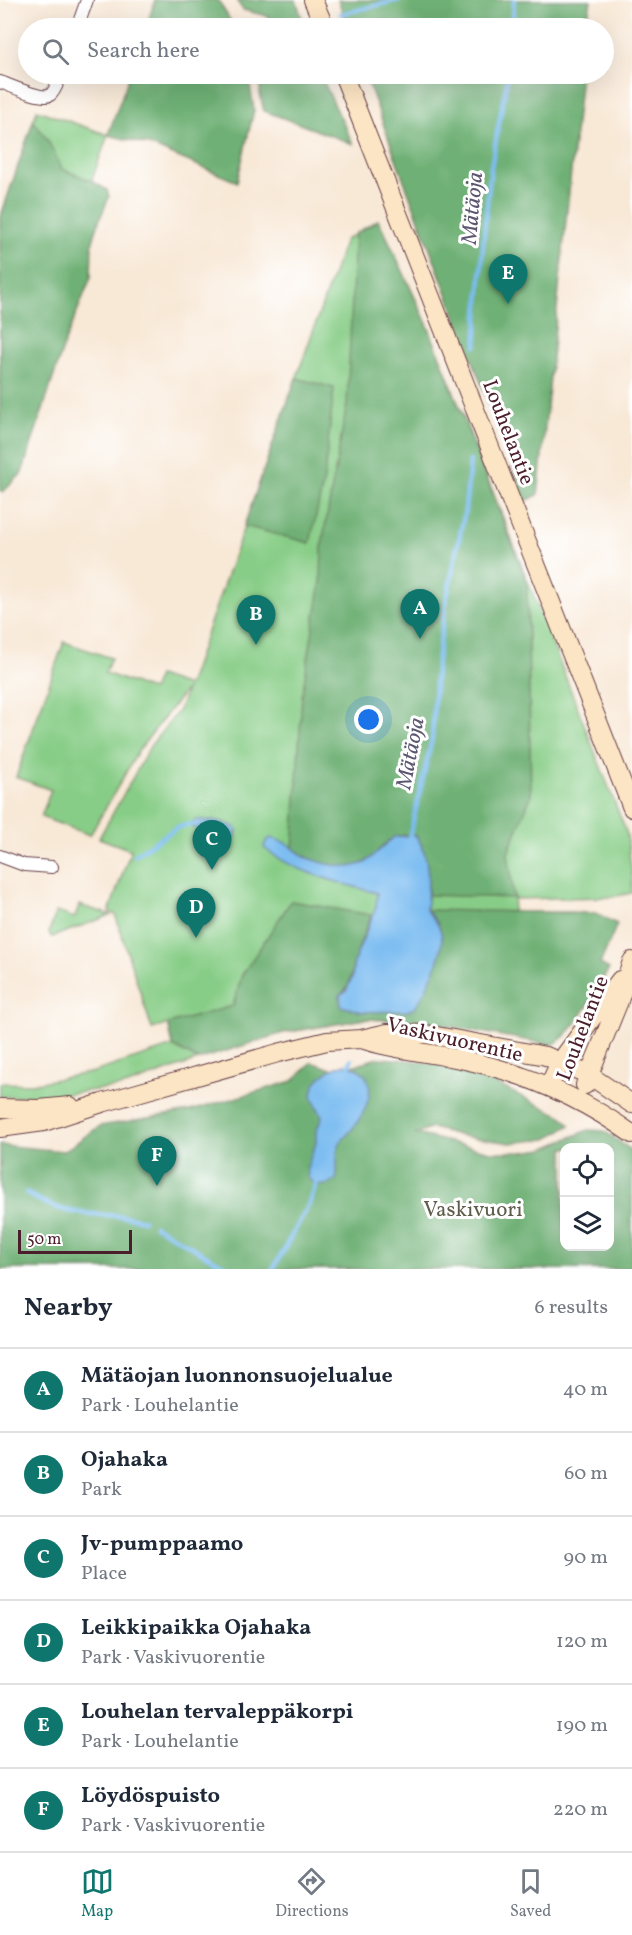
<!DOCTYPE html>
<html lang="en">
<head>
<meta charset="utf-8">
<style>
	:root { --surface:#fff; --page:#f6f6f7; --text:#1f2937; --muted:#747a83; --line:#e0e1e3; --accent:#0f766e }
	body { margin:0; font-family:Vollkorn,serif; background:var(--page); color:var(--text) }
	.controls { position:absolute; right:18px; bottom:18px; display:grid; overflow:hidden; border-radius:12px; box-shadow:0 6px 24px #0002 }
	.controls button { width:54px; height:54px; display:grid; place-items:center; padding:0; border:0; border-bottom:2px solid var(--line); background:var(--surface); color:var(--text); font:30px sans-serif }
	.scale { position:absolute; left:18px; bottom:15px; width:114px; box-sizing:border-box; padding-left:6px; border:3px solid #4a1f2b; border-top:0; font-size:16px; line-height:21px; white-space:nowrap; color:#4a1f2b; -webkit-text-stroke:4px #fff; paint-order:stroke }
	.you { position:absolute; left:369px; top:720px; width:21px; height:21px; margin:-15px; border:4px solid #fff; border-radius:50%; background:#1a73e8; box-shadow:0 0 0 9px #1a73e833 }
	.badge { display:grid; place-items:center; width:39px; height:39px; border-radius:50%; background:var(--accent); color:#fff; font-size:20px; font-weight:700 }
	.pin { position:absolute; translate:-50% -50px; filter:drop-shadow(0 2px 3px #0008) }
	.pin::after { content:''; position:absolute; top:32px; width:21px; height:18px; background:inherit; clip-path:polygon(0 0,100% 0,50% 100%) }
	.list { margin:0; padding:0; list-style:none }
	h2 { display:flex; justify-content:space-between; align-items:center; height:78px; margin:0; padding:0 24px; font-size:26px }
	h2 small { font-size:20px; font-weight:400; color:var(--muted) }
	.list li { display:grid; grid-template-columns:39px 1fr auto; gap:18px; align-items:center; box-sizing:border-box; height:84px; padding:0 24px; border-top:2px solid var(--line) }
	.list b { display:block; font-size:22px; white-space:nowrap }
	.list p { margin:0; font-size:20px; white-space:nowrap; color:var(--muted) }
	.list em { font-size:20px; font-style:normal; color:var(--muted) }
	.icon { flex:none; width:33px; height:33px; fill:none; stroke:currentColor; stroke-width:2; stroke-linecap:round; stroke-linejoin:round }
	.map { position:relative; flex:none; width:632px; height:1269px; overflow:hidden }
	.search { position:absolute; background:var(--surface); box-shadow:0 6px 24px #0002; left:18px; right:18px; top:18px; height:66px; display:flex; align-items:center; gap:15px; box-sizing:border-box; padding:0 21px; border-radius:33px; color:var(--muted); font-size:22px }
	.sheet { height:582px; background:var(--surface) }
	nav { display:flex; justify-content:space-around; align-items:center; box-sizing:border-box; height:84px; border-top:2px solid var(--line); background:var(--surface); font-size:16px; color:var(--muted) }
	nav a { display:grid; justify-items:center; gap:3px }
	nav .on { color:var(--accent) }
	.map>svg:first-child { display:block }
</style>
</head>
<body>
<div class="map">
<svg width="632" height="1269" viewBox="0 0 632 1269">
	<rect width="100%" height="100%" fill="#fff"/>
	<filter id="ink" filterUnits="userSpaceOnUse"><feTurbulence type="fractalNoise" baseFrequency=".0167" numOctaves="2"/><feDisplacementMap in="SourceGraphic" scale="12" xChannelSelector="R" yChannelSelector="G"/><feConvolveMatrix kernelMatrix="1 2 1 2 8 2 1 2 1" color-interpolation-filters="sRGB"/></filter>
	<filter id="wash" filterUnits="userSpaceOnUse"><feTurbulence type="fractalNoise" baseFrequency=".008" numOctaves="4" result="noise"/><feDisplacementMap in="SourceGraphic" scale="24" xChannelSelector="R" yChannelSelector="G"/><feGaussianBlur stdDeviation="1.35" result="paint"/><feColorMatrix in="noise" values="0 0 0 0 0 0 0 0 0 0 0 0 0 0 0 0 0 1.4 0 .05"/><feComposite in="paint" operator="in"/></filter>
	<g filter="url(#wash)">
		<rect width="100%" height="100%" fill="#f8e8d6"/>
		<path fill="#88cd87" stroke="#697659" stroke-width="1.5" d="M 37,110 L 108,135 L 0,435 L 0,219 Z
			M 378,220 L 386,235 L 428,326 L 627,834 L 632,875 L 632,893 L 612,897 L 514,899 L 513,912 L 575,912 L 462,1027 L 421,1021 L 365,1019 L 283,1033 L 242,975 L 233,1006 L 152,1029 L 115,914 L 109,912 L 131,850 L 99,838 L 151,745 L 179,710 L 187,688 L 139,750 L 90,835 L 41,817 L 51,790 L 16,777 L 64,642 L 111,658 L 105,673 L 152,690 L 158,676 L 188,686 L 345,240 Z
			M 79,905 L 111,915 L 52,937 L 49,933 L 56,912 L 75,918 Z
			M 173,1046 L 198,1060 L 125,1086 L 50,1096 L 0,1097 L 0,1083 L 31,1084 L 94,1072 Z"/>
		<path fill="#6eb074" stroke="#5c6850" stroke-width="1.5" fill-rule="evenodd" d="M 155,0 L 218,0 L 235,28 L 146,28 Z
			M 236,0 L 296,0 L 305,28 L 275,28 L 267,16 L 243,10 Z
			M 338,0 L 591,0 L 586,28 L 349,28 Z
			M 130,74 L 248,74 L 254,110 L 237,182 L 149,145 L 108,135 Z
			M 261,74 L 320,74 L 353,144 L 264,111 L 260,94 Z
			M 365,74 L 581,74 L 538,495 L 526,501 L 403,178 Z
			M 33,121 L 48,141 L 62,169 L 92,181 L 107,190 L 109,197 L 99,221 L 92,245 L 91,277 L 65,342 L 22,473 L 3,492 L 0,491 L 0,219 Z
			M 378,220 L 386,235 L 428,326 L 527,583 L 531,796 L 508,853 L 514,898 L 428,895 C 428,875 428,850 415,835 C 409,835 402,835 396,837 C 384,840 376,857 364,863 C 343,874 311,861 293,849 L 302,695 L 321,581 L 322,544 L 347,404 L 355,234 Z
			M 296,378 L 334,388 L 324,479 L 310,543 L 244,526 Z
			M 291,901 L 371,915 C 366,930 359,945 355,961 C 351,974 352,986 340,995 L 341,1006 L 345,1007 L 438,924 L 426,910 L 596,913 L 617,924 L 600,964 L 609,969 C 595,992 576,1033 552,1045 L 421,1021 L 365,1019 L 283,1033 L 198,1060 L 173,1046 L 168,1024 L 233,1006 L 242,975 Z
			M 377,1058 C 413,1059 449,1064 482,1078 C 509,1089 535,1104 562,1116 L 570,1125 L 547,1139 L 510,1143 L 462,1136 L 432,1128 L 416,1134 L 491,1152 L 522,1152 L 543,1149 L 588,1130 L 604,1131 L 632,1151 L 632,1269 L 0,1269 L 0,1145 L 64,1151 L 100,1126 L 190,1111 L 293,1081 L 312,1062 L 337,1071 ZM 564,1148 L 610,1148 L 610,1246 L 564,1246 Z"/>
		<path fill="#7dbdf1" stroke="#646e8e" stroke-width="1.5" d="M 196,820 L 218,821 L 236,827 L 237,832 L 235,838 L 230,839 L 198,831 L 189,824 Z
			M 415,835 C 431,854 429,887 426,910 C 431,916 437,921 440,929 C 448,949 426,991 415,1008 L 407,1011 L 362,1012 L 341,1006 L 340,995 L 346,991 L 352,978 L 354,961 L 376,907 L 377,893 C 338,882 297,874 264,848 L 266,841 L 271,838 L 286,843 L 305,857 L 327,864 L 350,867 L 365,863 L 394,837 Z
			M 345,1064 C 383,1073 370,1107 352,1129 C 349,1134 343,1138 340,1143 C 334,1155 339,1168 336,1180 L 326,1185 L 316,1185 L 308,1178 L 307,1167 L 316,1143 L 316,1132 L 322,1117 C 320,1111 315,1105 313,1099 C 308,1081 331,1068 345,1064 Z"/>
		<g fill="none" stroke-linecap="round" stroke-linejoin="round">
			<path stroke="#7dbdf1" stroke-width="4.5" d="M 341,14 L 399,0
				M 512,28 L 514,0
				M 476,346 L 484,232 L 491,167 L 508,74
				M 409,839 L 432,739 L 436,668 L 446,602 L 465,510 L 470,461
				M 135,855 L 178,827 L 192,824
				M 347,1071 L 351,1060
				M 26,1193 C 43,1203 61,1211 81,1213 C 101,1216 123,1214 143,1220
				M 155,1226 L 230,1269
				M 273,1269 L 310,1203 L 317,1180"/>
		</g>
	</g>
	<g filter="url(#ink)">
		<g fill="none" stroke-linecap="round" stroke-linejoin="round">
			<defs>
				<path id="minor" d="M 77,28 L 87,0
					M 0,82 C 9,85 42,100 50,95 C 56,91 58,80 61,74
					M 0,856 L 24,865 L 52,867"/>
				<path id="secondary" d="M 313,0 L 325,28
					M 343,74 L 632,808
					M 361,1039 C 394,1050 427,1052 460,1059 C 523,1072 580,1097 632,1134
					M 585,1085 L 619,1001 L 632,961
					M 549,1086 L 560,1062 L 620,980
					M 0,1108 L 39,1109 L 70,1106
					M 0,1128 L 44,1122 L 102,1103 L 278,1053 L 327,1041 L 361,1039 L 387,1033 L 426,1034 L 546,1056 L 589,1075 L 632,1104"/>
			</defs>
			<use href="#minor" stroke="#643d45" stroke-width="14"/>
			<use href="#secondary" stroke="#643d45" stroke-width="20"/>
			<use href="#minor" stroke="#fff" stroke-width="12"/>
			<use href="#secondary" stroke="#fce5c4" stroke-width="18"/>
		</g>
	</g>
	<g text-anchor="middle" stroke-width="6" stroke-linejoin="round" paint-order="stroke">
		<g font-size="21" fill="#4a1f2b" stroke="#fff">
			<text transform="translate(509 432) rotate(69)" y="7">Louhelantie</text>
			<text transform="translate(582 1028) rotate(-69)" y="7">Louhelantie</text>
			<text transform="translate(455 1039) rotate(13)" y="7">Vaskivuorentie</text>
		</g>
		<g font-size="21" fill="#605c4b" stroke="#fff">
			<text x="473" y="1216">Vaskivuori</text>
		</g>
		<g font-size="22" font-style="italic" fill="#5c5670" stroke="#fff">
			<text transform="translate(471 208) rotate(-85)" y="8">Mätäoja</text>
			<text transform="translate(409 753) rotate(-79)" y="8">Mätäoja</text>
		</g>
	</g>
</svg>
<div class="controls">
<button><svg class="icon" aria-label="locate" viewBox="0 0 24 24"><circle cx="12" cy="12" r="6"/><path d="M12 2v4M12 18v4M2 12h4M18 12h4"/></svg></button>
<button><svg class="icon" aria-label="layers" viewBox="0 0 24 24"><path d="M12 4l9 5-9 5-9-5zM3 14l9 5 9-5"/></svg></button>
</div>
<div class="scale">50 m</div>
<div class="you"></div>
<div class="pin badge" style="left:420px;top:639px">A</div>
<div class="pin badge" style="left:256px;top:645px">B</div>
<div class="pin badge" style="left:212px;top:870px">C</div>
<div class="pin badge" style="left:196px;top:938px">D</div>
<div class="pin badge" style="left:508px;top:304px">E</div>
<div class="pin badge" style="left:157px;top:1186px">F</div>
<div class="search"><svg class="icon" aria-label="search" viewBox="0 0 24 24"><circle cx="10" cy="10" r="6"/><path d="M15 15l6 6"/></svg>Search here</div>
</div>
<section class="sheet">
<h2>Nearby<small>6 results</small></h2>
<ul class="list">
<li><span class="badge">A</span><div><b>Mätäojan luonnonsuojelualue</b><p>Park · Louhelantie</p></div><em>40 m</em></li>
<li><span class="badge">B</span><div><b>Ojahaka</b><p>Park</p></div><em>60 m</em></li>
<li><span class="badge">C</span><div><b>Jv-pumppaamo</b><p>Place</p></div><em>90 m</em></li>
<li><span class="badge">D</span><div><b>Leikkipaikka Ojahaka</b><p>Park · Vaskivuorentie</p></div><em>120 m</em></li>
<li><span class="badge">E</span><div><b>Louhelan tervaleppäkorpi</b><p>Park · Louhelantie</p></div><em>190 m</em></li>
<li><span class="badge">F</span><div><b>Löydöspuisto</b><p>Park · Vaskivuorentie</p></div><em>220 m</em></li>
</ul>
</section>
<nav>
<a class="on"><svg class="icon" aria-label="map" viewBox="0 0 24 24"><path d="M3 6l6-2 6 2 6-2v14l-6 2-6-2-6 2zM9 4v14M15 6v14"/></svg>Map</a>
<a><svg class="icon" aria-label="directions" viewBox="0 0 24 24"><path d="M12 3l9 9-9 9-9-9zM9 14v-3h6M13 9l2 2-2 2"/></svg>Directions</a>
<a><svg class="icon" aria-label="saved" viewBox="0 0 24 24"><path d="M7 4h10v16l-5-4-5 4z"/></svg>Saved</a>
</nav>
</body>
</html>
